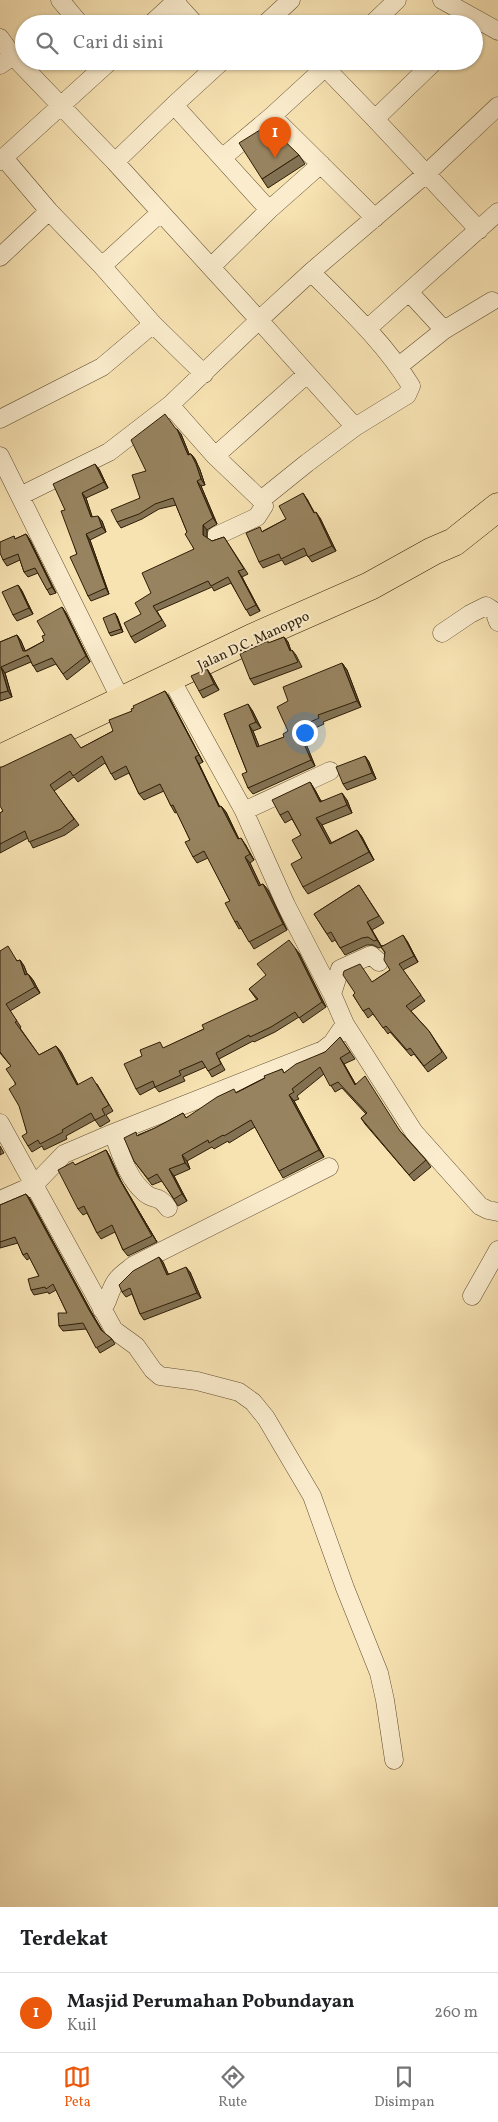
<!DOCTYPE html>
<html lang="id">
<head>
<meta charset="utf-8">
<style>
	:root { --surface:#fff; --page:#f2f2f2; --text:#202124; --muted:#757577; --line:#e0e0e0; --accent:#ea580c }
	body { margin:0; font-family:Vollkorn,serif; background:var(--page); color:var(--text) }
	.you { position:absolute; left:304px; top:732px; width:18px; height:18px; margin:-12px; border:4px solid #fff; border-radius:50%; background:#1a73e8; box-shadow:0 0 0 8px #1a73e833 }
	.badge { display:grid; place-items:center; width:32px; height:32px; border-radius:50%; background:var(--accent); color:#fff; font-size:16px; font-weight:700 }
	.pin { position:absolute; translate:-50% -41px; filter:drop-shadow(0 1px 2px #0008) }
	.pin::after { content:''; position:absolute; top:26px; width:18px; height:15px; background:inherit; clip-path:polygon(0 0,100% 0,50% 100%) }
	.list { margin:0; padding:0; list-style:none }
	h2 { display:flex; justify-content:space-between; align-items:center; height:65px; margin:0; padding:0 20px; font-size:21px }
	h2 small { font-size:16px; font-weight:400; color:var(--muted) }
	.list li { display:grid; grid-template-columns:32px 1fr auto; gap:15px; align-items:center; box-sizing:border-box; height:80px; padding:0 20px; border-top:1px solid var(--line) }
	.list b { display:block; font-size:19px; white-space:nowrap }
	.list p { margin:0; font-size:16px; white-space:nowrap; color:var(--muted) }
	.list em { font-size:16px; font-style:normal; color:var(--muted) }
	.icon { flex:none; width:28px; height:28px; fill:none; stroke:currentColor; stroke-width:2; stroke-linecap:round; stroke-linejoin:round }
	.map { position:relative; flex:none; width:498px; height:1907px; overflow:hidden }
	.search { position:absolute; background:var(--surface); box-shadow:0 1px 4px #0004; left:15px; right:15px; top:15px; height:55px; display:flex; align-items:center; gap:12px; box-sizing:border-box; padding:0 18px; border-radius:28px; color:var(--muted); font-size:19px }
	.sheet { height:145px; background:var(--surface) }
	nav { display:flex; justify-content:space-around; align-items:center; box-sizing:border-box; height:70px; border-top:1px solid var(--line); background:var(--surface); font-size:14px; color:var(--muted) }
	nav a { display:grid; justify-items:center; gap:2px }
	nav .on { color:var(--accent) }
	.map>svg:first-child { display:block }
</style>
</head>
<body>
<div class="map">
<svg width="498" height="1907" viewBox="0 0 498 1907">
	<rect width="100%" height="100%" fill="#f7e2b2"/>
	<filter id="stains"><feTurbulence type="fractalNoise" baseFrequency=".004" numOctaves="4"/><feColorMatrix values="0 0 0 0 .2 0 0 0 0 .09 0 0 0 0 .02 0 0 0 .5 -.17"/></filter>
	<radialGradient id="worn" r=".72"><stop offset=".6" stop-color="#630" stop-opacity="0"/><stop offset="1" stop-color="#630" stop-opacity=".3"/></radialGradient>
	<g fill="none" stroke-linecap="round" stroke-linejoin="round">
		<defs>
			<path id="minor" d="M 60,0 L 80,24
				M 442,0 L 498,31
				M 175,2 L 195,24
				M 151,24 L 177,0
				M 265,24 L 291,0
				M 372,24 L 397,0
				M 0,38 L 13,56
				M 319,61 L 375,119 L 479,230
				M 0,65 L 13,56 L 115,162 L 259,320 L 311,272 L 426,174 L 498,106
				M 174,105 L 269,210
				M 272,116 L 375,218
				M 375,119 L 435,61
				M 4,158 L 49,211 L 102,266 L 153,324 L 204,374
				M 222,158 L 272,116 L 332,61
				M 0,161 L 110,61
				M 115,162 L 174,105 L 222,61
				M 0,257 L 49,211
				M 102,266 L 160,213
				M 212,266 L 269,210 L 321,164
				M 409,292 L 444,330
				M 367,329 L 498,212
				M 399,366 L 444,330 L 492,301
				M 170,405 L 215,456 L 261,500 L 264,506 L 257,517 L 216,536
				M 0,419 L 102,367 L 153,324
				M 0,456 L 121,700
				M 215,456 L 307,374
				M 20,496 L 109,452 L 170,405 L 259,320 L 355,427
				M 261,500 L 307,463 L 355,427 L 407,395 L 411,386 C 385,343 347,308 311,272
				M 442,633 L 470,614 L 486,606 L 494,611 L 498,622
				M 244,811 L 330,771
				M 332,994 L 340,969 L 371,955 L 379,962
				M 345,1024 L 414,1132 L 480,1206 L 488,1210 L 498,1212
				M 0,1123 L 114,1330 L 136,1346 L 153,1370 L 160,1376 L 197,1381 L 239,1392 L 253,1402 L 266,1418 L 312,1496 L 345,1588 L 379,1673 L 385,1700 L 394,1760
				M 113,1133 C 121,1154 127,1178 145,1193 C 154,1201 158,1194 168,1208
				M 0,1200 L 34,1185 L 64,1154 L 113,1133 L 323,1050 L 332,1043 L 345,1024 L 332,994 L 286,905 L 244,811 L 171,679
				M 472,1296 L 498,1250
				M 102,1310 C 109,1301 109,1291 116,1281 C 120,1275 128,1270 134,1265 L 329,1167"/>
			<path id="trunk" d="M 0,759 L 252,638 L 370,586 L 433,551 L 454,542 L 498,507"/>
		</defs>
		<use href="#minor" stroke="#604e30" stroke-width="19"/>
		<use href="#trunk" stroke="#2e1d05" stroke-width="29"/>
		<use href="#minor" stroke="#faeccd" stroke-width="18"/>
		<use href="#trunk" stroke="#f7e2b2" stroke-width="28"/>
	</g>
	<path fill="#827152" stroke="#2e1d05" d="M 299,155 L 305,164 L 268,188 L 262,179 Z
		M 176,429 L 181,434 L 189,454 L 191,454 L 195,459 L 200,470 L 205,485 L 201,486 L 217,524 L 207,530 L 207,538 L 212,541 L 224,537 L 248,574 L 242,577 L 260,611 L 250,616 L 231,583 L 214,591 L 212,587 L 157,611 L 166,626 L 135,643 L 131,637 L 151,593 L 194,549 L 176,505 L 159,509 L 142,519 L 121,528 L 117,522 L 140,498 L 146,471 Z
		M 99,469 L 108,488 L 86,498 L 92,517 L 102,521 L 106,532 L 90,540 L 109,594 L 91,601 L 88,596 L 65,510 Z
		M 307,499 L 314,513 L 320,518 L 336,551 L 312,562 L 307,555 L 285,565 L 282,560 L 263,568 L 259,562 L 263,531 L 286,519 Z
		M 26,534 L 30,540 L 56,593 L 50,595 L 38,573 L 28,577 L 24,572 L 20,560 L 7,566 L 3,560 L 14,536 L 15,539 Z
		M 18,585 L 22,591 L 33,614 L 17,621 L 13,615 Z
		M 62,607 L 66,613 L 90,662 L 67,680 L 56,664 L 37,672 L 31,662 L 5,673 L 12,697 L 0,701 L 0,642 L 17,635 L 21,641 L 25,651 L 44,641 L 45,635 Z
		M 117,616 L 123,632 L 111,636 L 109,633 Z
		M 284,637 L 288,642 L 291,651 L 292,650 L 296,655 L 302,667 L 254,685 L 250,679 L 269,643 Z
		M 342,663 L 347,670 L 361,707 L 323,722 L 324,724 L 302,734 L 315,766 L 253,794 L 248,788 L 247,772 L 224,714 L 252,710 L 261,728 L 253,731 L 259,747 L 284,737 Z
		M 207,669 L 211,675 L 219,690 L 203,698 L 199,691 Z
		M 165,691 L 169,697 L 203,762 L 199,764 L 220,807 L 221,806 L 226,812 L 239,839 L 245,844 L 254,860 L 250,863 L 260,885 L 263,884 L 268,890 L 287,930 L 254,949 L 241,928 L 239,929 L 235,922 L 230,901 L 208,858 L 197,863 L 193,857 L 190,840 L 177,812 L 175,813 L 171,806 L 164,791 L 144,800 L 139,794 L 129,773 L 115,780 L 105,763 L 78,782 L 74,777 L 54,791 L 79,825 L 65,835 L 33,848 L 28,838 L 0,853 L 0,813 L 3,811 L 2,767 L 81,748 L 113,731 L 132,711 Z
		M 365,756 L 369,762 L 376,779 L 347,790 L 343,784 Z
		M 310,782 L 315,790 L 321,801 L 347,800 L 352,813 L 322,825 L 331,843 L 357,830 L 362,837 L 374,860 L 308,894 L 303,887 L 301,835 L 292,819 L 285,823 L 280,815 Z
		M 359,885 L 384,923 L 372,930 L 381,946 L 407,941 L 418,962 L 403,970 L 425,1001 L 411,1011 L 429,1031 L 447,1058 L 428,1072 L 414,1054 L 411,1056 L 390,1032 L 388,1034 L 373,1014 L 368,1018 L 353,995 L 390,970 L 385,953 L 381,947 L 379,948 L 373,945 L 367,945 L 345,955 L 335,940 L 332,942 L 314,914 Z
		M 0,951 L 18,961 L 20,960 L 24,966 L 27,974 L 28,974 L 33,980 L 40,993 L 10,1011 L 21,1027 L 20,1028 L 39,1055 L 56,1046 L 61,1052 L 78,1085 L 97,1084 L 113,1111 L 106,1115 L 110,1121 L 100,1127 L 95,1120 L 66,1136 L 67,1139 L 44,1150 L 42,1146 L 32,1152 L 28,1146 L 27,1133 L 11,1066 L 0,1053 Z
		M 299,953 L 326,1007 L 303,1023 L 299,1017 L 275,1032 L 254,1042 L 253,1041 L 219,1059 L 225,1070 L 212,1077 L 206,1067 L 183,1077 L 185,1081 L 159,1092 L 155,1087 L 140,1095 L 136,1089 L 142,1056 L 164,1048 L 204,1029 L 257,1000 L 249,989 Z
		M 340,1037 L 355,1059 L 344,1064 L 356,1085 L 402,1133 L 426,1160 L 431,1167 L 414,1181 L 365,1124 L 361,1118 L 366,1114 L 342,1088 L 335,1092 L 324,1074 L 297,1096 L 299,1099 L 294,1101 L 324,1157 L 283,1178 L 279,1171 L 255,1127 L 229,1143 L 228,1141 L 214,1149 L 212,1147 L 187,1161 L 190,1169 L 174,1176 L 187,1201 L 178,1206 L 162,1181 L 152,1185 L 134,1161 L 138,1135 L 155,1128 L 183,1113 L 186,1118 L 282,1069 L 284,1073 L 325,1052 Z
		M 0,1146 L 4,1153 L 0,1155 Z
		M 106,1150 L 110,1157 L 121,1181 L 157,1242 L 128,1256 L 123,1250 L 115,1232 L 101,1239 L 97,1233 L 87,1213 L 83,1215 L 78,1209 L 75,1165 Z
		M 26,1194 L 30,1199 L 93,1315 L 102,1331 L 112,1339 L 115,1344 L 100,1353 L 86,1329 L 63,1331 L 59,1326 L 67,1313 L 56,1290 L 49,1294 L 48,1292 L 34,1295 L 31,1290 L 39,1276 L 30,1258 L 27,1260 L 23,1255 L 18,1243 L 0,1248 L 0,1205 Z
		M 159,1257 L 163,1262 L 168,1274 L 190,1272 L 201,1298 L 144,1320 L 140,1314 L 132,1294 L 126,1297 L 122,1292 Z"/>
	<path fill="#6a5c42" stroke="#2e1d05" d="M 177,429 L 181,434 L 192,461 L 188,455 Z
		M 191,454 L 195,459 L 200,470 L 205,485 L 201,479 Z
		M 95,464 L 99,469 L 108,488 L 104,482 Z
		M 197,481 L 201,486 L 217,524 L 213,518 Z
		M 82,493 L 86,498 L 94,522 L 91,517 Z
		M 303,493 L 307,499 L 318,519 L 314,513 Z
		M 316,512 L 320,518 L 336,551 L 332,546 Z
		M 98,516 L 102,521 L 106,532 L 102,527 Z
		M 203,525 L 207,530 L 207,541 L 203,535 Z
		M 26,534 L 30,540 L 56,593 L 52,587 Z
		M 86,534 L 90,540 L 109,594 L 106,588 Z
		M 238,571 L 242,577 L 260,611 L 256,605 Z
		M 18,585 L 22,591 L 33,614 L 29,608 Z
		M 62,607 L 66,613 L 90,662 L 86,656 Z
		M 115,613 L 117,616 L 123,632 L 121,629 Z
		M 17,635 L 21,641 L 28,657 L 23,651 Z
		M 284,637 L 288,642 L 293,657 L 290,651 Z
		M 342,663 L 347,670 L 361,707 L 357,701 Z
		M 1,667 L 5,673 L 12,697 L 8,691 Z
		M 207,669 L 211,675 L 219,690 L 214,684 Z
		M 165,691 L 169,697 L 203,762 L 199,755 Z
		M 248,704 L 252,710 L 261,728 L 256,722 Z
		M 249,725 L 253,731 L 262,753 L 257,747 Z
		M 297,728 L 302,734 L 315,766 L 311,760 Z
		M 365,756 L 369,762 L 376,779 L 372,773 Z
		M 195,757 L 199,764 L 223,814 L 219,807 Z
		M 310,782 L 315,790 L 325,809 L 320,802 Z
		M 342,793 L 347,800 L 352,813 L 347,805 Z
		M 221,806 L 226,812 L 242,846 L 238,839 Z
		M 316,818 L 322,825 L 336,851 L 330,844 Z
		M 357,830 L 362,837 L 374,860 L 369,852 Z
		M 241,838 L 245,844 L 254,860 L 250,854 Z
		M 245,857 L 250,863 L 264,892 L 259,886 Z
		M 263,884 L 268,890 L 287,930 L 283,924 Z
		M 367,922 L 372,930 L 382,947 L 377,940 Z
		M 403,935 L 407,941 L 418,962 L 414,956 Z
		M 295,948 L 299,953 L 326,1007 L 322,1002 Z
		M 20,960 L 24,966 L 30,981 L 25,975 Z
		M 28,974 L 33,980 L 40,993 L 35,987 Z
		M 56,1046 L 61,1052 L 82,1092 L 77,1085 Z
		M 340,1058 L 344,1064 L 360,1092 L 355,1085 Z
		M 289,1095 L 294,1101 L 324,1157 L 319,1150 Z
		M 106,1150 L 110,1157 L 121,1181 L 157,1242 L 117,1175 Z
		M 182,1155 L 187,1161 L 190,1169 L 185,1163 Z
		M 169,1169 L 174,1176 L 187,1201 L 182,1194 Z
		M 26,1194 L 30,1199 L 93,1315 L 105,1335 L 89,1310 Z
		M 159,1257 L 163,1262 L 171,1280 L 167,1275 Z
		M 186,1267 L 190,1272 L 201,1298 L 197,1293 Z"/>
	<path fill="#97835f" stroke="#2e1d05" d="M 268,125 L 299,155 L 262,179 L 239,143 Z
		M 165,414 L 176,429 L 177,429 L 188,455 L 191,454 L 196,464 L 201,479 L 197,481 L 213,518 L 203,525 L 203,535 L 212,541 L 224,537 L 244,569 L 238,571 L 256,605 L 246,610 L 228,577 L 211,586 L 208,581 L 153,606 L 162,620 L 131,637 L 124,623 L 141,614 L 135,603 L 151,593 L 142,573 L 194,549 L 185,534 L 187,532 L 173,498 L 155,504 L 139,514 L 117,522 L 111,510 L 140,498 L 132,475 L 146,471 L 131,440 Z
		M 95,464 L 104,482 L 82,493 L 91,517 L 98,516 L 102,527 L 86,534 L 106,588 L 88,596 L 70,557 L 77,554 L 61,511 L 65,510 L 53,484 Z
		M 303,493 L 314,513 L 316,512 L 332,546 L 308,557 L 304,548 L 281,559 L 279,554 L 259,562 L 246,533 L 260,527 L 262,532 L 286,519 L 279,506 Z
		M 26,534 L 52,587 L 47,590 L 35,568 L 24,572 L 18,554 L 3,560 L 0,553 L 0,542 L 14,536 L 15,539 Z
		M 18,585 L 29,608 L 13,615 L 2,592 Z
		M 62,607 L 86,656 L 63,674 L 52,658 L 33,666 L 28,655 L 1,667 L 8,691 L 0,693 L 0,642 L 17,635 L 23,651 L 26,651 L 44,641 L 42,636 L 45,635 L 37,621 Z
		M 115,613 L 121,629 L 109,633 L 103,618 Z
		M 284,637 L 290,651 L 292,650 L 298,662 L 250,679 L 240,654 L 268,641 L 268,643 Z
		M 342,663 L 357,701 L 318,715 L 319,718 L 297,728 L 311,760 L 248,788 L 242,774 L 247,772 L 224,714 L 248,704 L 256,722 L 249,725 L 257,747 L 284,737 L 283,734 L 288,731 L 277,707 L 288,701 L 283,687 Z
		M 207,669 L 214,684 L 199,691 L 191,676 Z
		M 165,691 L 199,755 L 195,757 L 219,807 L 221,806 L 238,839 L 241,838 L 250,854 L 245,857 L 259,886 L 263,884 L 283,924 L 249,942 L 237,921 L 235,922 L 225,903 L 230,901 L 204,851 L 193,857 L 185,842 L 190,840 L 173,805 L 171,806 L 160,784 L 139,794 L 126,766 L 111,774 L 102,756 L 73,776 L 70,771 L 50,785 L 74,819 L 61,829 L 29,842 L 25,831 L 0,844 L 0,813 L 3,811 L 0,806 L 0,767 L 2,767 L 71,734 L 81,748 L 113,731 L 109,720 L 132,711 L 131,709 L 134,708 L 133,706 Z
		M 365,756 L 372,773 L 343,784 L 336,767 Z
		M 310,782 L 320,802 L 342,793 L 347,805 L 316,818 L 330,844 L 357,830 L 369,852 L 303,887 L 291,864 L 302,858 L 292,840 L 301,835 L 288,811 L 280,815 L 272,800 Z
		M 359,885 L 379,916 L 367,922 L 377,940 L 374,941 L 368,937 L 362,938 L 340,948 L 331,932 L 327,934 L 314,914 Z
		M 403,935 L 414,956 L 399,964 L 421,995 L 406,1006 L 429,1031 L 442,1052 L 424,1066 L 410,1048 L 407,1050 L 386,1026 L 383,1028 L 369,1008 L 363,1011 L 353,995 L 355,993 L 343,975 L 344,971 L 360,964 L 372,982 L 390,970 L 384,960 L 385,952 L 381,947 Z
		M 289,940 L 295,948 L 322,1002 L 299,1018 L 295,1012 L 271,1027 L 250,1037 L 249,1035 L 216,1053 L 221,1064 L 208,1071 L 202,1061 L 179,1071 L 181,1075 L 155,1087 L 153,1081 L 136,1089 L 124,1064 L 142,1056 L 140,1050 L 160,1042 L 163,1048 L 204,1029 L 202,1025 L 258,999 L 249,989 L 266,975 L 257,964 Z
		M 8,946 L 17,961 L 20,960 L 25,975 L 28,974 L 35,987 L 6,1004 L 17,1021 L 15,1022 L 39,1055 L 56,1046 L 77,1085 L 92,1077 L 109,1105 L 102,1109 L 105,1115 L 95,1120 L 91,1113 L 62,1130 L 63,1132 L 40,1144 L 38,1140 L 28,1146 L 22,1136 L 27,1133 L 19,1106 L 9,1089 L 16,1084 L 6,1069 L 11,1066 L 0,1052 L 0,951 Z
		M 340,1037 L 350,1052 L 340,1058 L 355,1085 L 365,1076 L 400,1131 L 426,1160 L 409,1175 L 361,1118 L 367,1113 L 338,1082 L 330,1086 L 320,1067 L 292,1089 L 294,1092 L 289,1095 L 319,1150 L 279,1171 L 251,1120 L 224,1136 L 223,1135 L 209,1143 L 208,1140 L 182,1155 L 185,1163 L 169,1169 L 182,1194 L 174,1199 L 157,1174 L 148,1179 L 134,1161 L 124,1138 L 136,1132 L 137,1136 L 155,1128 L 183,1113 L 186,1118 L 217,1097 L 234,1089 L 236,1093 L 265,1078 L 264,1076 L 282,1069 L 284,1073 L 296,1064 L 325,1052 Z
		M 106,1150 L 117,1175 L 152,1236 L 123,1250 L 112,1225 L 97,1233 L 84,1206 L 78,1209 L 58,1170 L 73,1162 L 75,1165 Z
		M 26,1194 L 89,1310 L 101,1330 L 112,1339 L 96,1348 L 83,1323 L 59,1326 L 58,1313 L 67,1313 L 53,1284 L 46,1289 L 45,1287 L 31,1290 L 28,1279 L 39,1276 L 27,1253 L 23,1255 L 15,1237 L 0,1242 L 0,1205 Z
		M 159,1257 L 167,1275 L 186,1267 L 197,1293 L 140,1314 L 130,1288 L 122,1292 L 119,1285 L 133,1271 Z"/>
	<g text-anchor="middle" stroke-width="4" stroke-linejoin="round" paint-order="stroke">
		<g font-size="14" fill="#2e1d05" stroke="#faeccd">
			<text transform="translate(253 640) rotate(-25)" y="5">Jalan D.C. Manoppo</text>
		</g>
	</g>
	<rect width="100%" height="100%" filter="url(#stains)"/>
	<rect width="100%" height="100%" fill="url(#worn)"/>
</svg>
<div class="you"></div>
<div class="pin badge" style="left:275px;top:158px">1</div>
<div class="search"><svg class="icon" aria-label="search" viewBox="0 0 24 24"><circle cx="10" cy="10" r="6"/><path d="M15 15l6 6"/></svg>Cari di sini</div>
</div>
<section class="sheet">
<h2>Terdekat<small></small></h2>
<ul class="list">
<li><span class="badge">1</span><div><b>Masjid Perumahan Pobundayan</b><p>Kuil</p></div><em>260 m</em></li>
</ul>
</section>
<nav>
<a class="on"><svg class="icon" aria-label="map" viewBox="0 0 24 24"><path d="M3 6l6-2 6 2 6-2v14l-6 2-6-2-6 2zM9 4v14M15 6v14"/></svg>Peta</a>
<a><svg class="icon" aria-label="directions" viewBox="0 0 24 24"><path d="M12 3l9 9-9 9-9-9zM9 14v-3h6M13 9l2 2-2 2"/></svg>Rute</a>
<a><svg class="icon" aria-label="saved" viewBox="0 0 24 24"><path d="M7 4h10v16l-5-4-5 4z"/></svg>Disimpan</a>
</nav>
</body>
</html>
